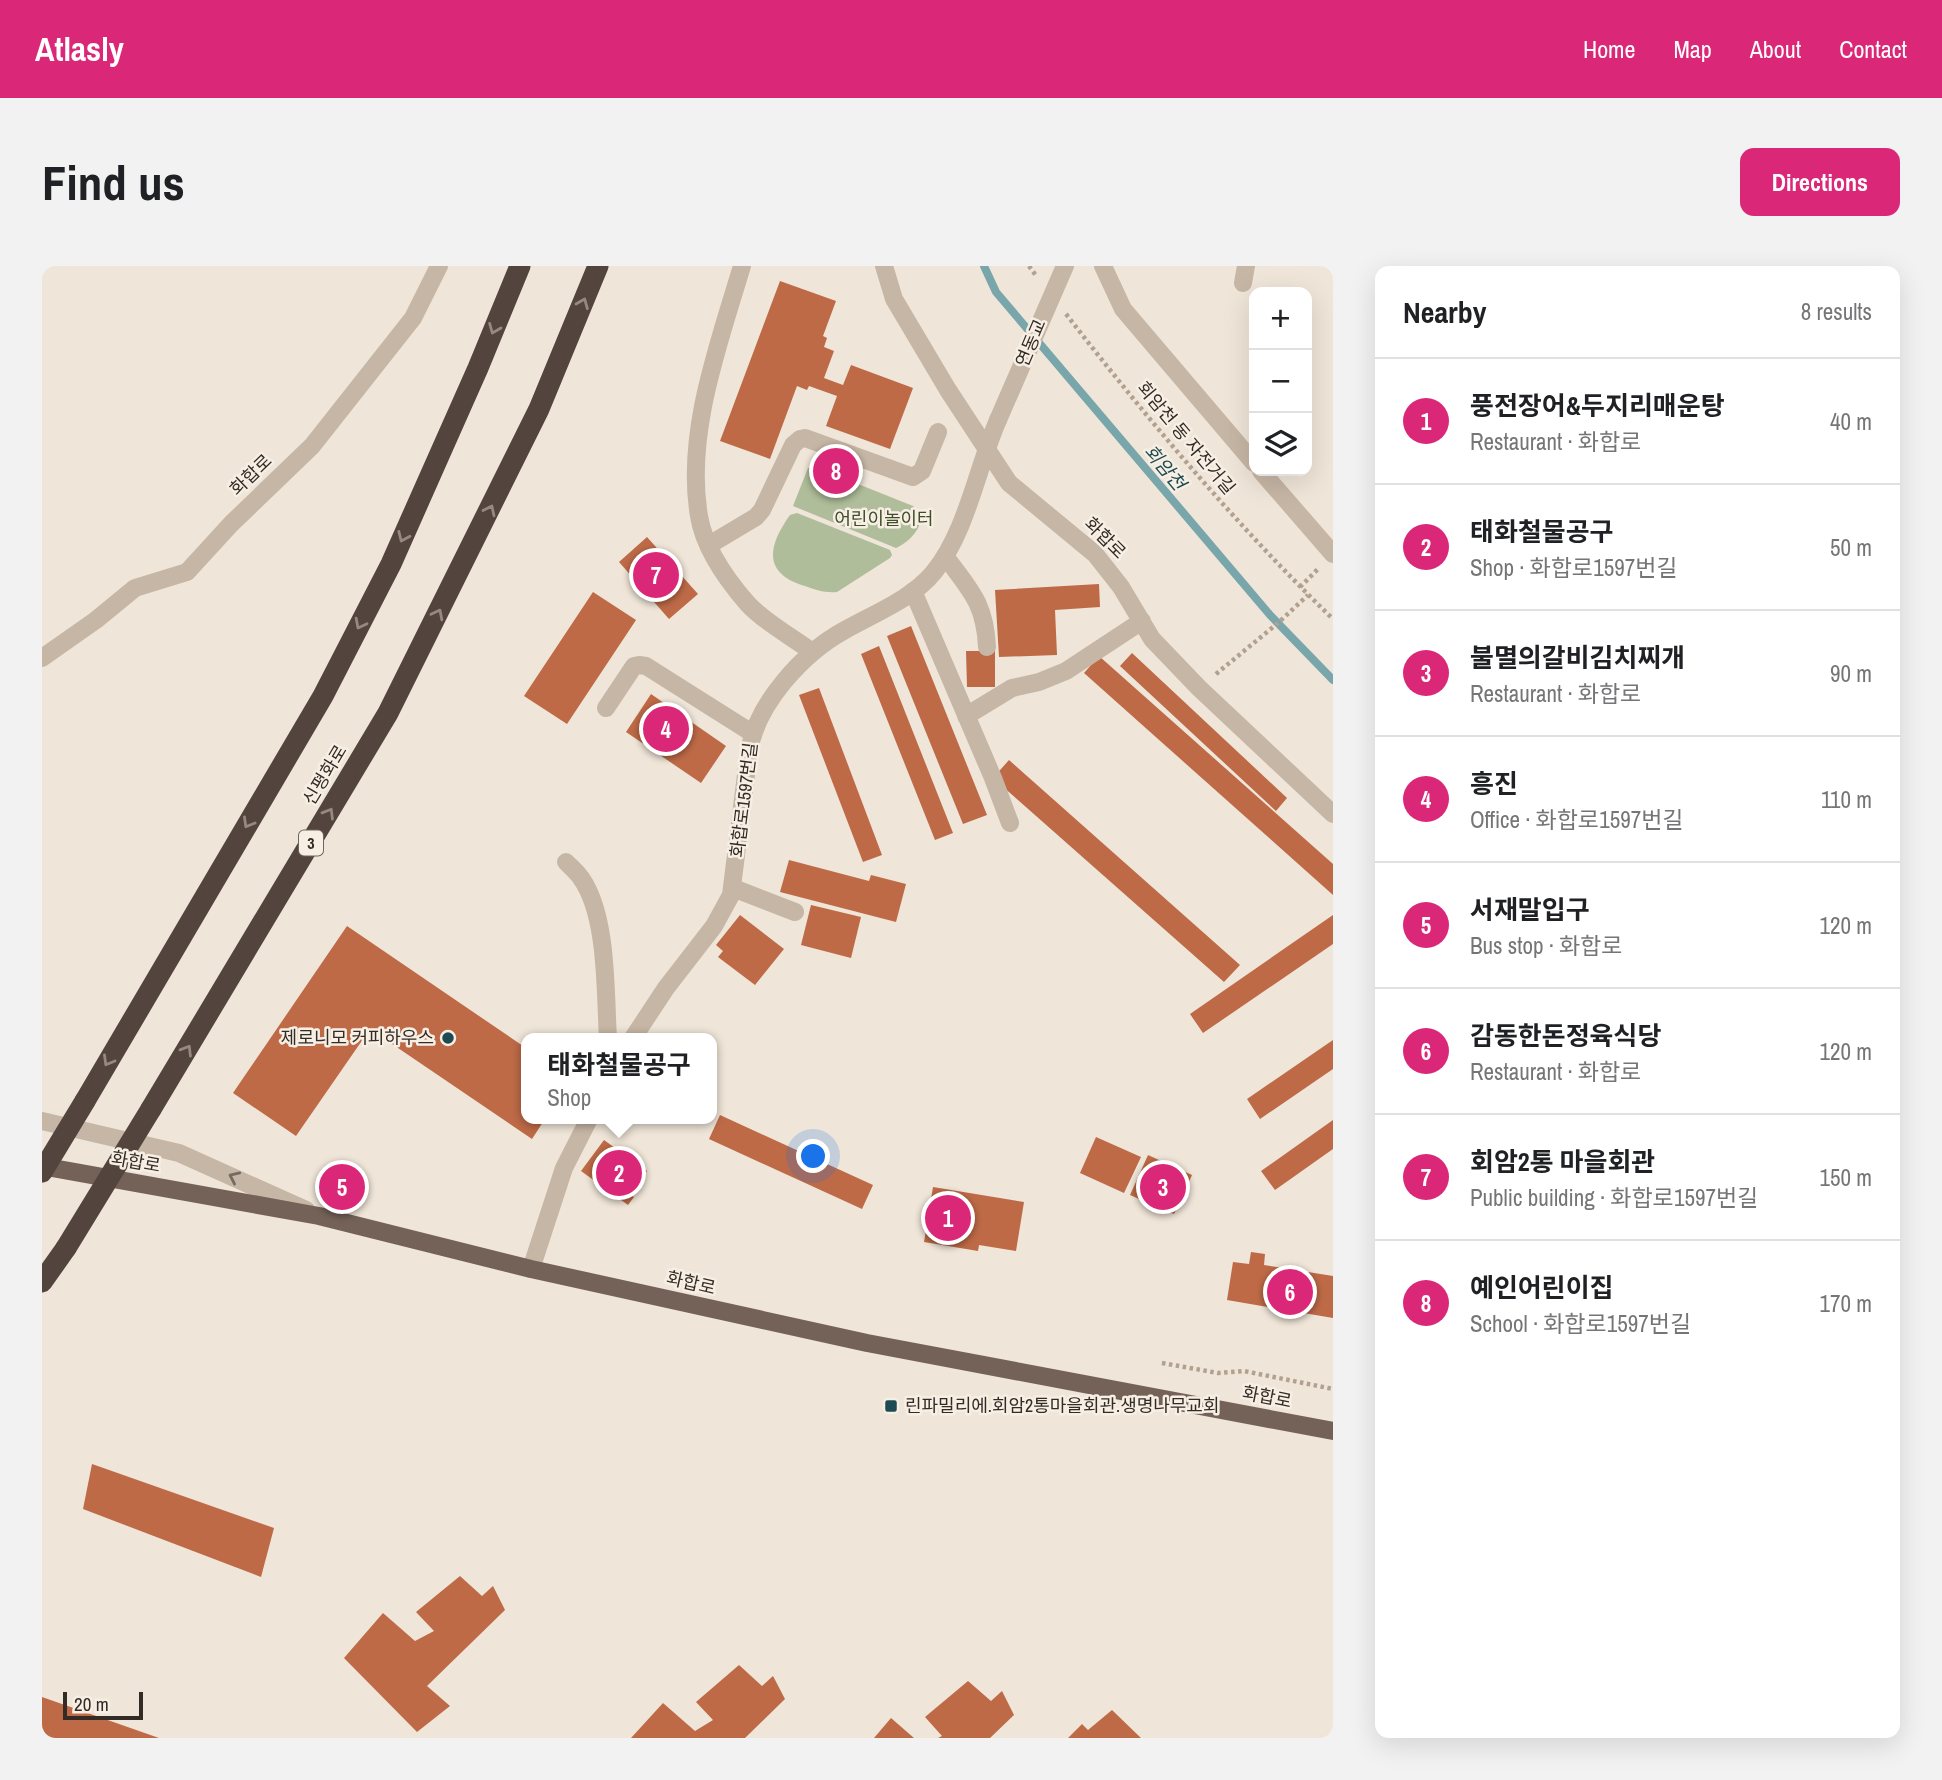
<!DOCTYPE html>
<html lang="en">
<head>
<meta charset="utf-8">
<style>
	:root { --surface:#fff; --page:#f2f2f2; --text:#202124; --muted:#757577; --line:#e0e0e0; --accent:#db2777 }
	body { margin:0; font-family:"Archivo Narrow","Noto Sans KR",sans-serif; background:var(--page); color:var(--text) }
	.controls { position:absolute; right:21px; top:21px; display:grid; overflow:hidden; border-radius:14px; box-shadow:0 7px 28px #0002 }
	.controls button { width:63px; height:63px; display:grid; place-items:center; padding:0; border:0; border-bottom:2px solid var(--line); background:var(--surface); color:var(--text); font:35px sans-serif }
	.scale { position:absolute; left:21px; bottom:18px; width:80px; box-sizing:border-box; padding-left:7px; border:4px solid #332b26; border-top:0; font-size:19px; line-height:24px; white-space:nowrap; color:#332b26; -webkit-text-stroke:5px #f7efe4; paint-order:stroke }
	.you { position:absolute; left:772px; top:891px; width:24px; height:24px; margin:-18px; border:5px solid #fff; border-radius:50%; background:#1a73e8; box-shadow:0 0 0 10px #1a73e833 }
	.badge { display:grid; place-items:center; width:46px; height:46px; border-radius:50%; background:var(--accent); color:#fff; font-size:23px; font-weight:700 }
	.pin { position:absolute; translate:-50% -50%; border:4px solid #fff; box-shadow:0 2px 7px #0006 }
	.popup { position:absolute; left:479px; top:767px; width:196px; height:91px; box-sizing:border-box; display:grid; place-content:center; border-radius:14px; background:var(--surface); filter:drop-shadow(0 2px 5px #0005); font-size:23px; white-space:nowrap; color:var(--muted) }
	.popup b { font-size:26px; color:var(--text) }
	.popup::after { content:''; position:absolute; left:50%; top:100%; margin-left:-14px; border:14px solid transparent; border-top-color:var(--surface) }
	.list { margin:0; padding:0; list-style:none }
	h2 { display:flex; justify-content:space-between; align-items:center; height:91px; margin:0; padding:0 28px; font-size:30px }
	h2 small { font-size:23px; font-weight:400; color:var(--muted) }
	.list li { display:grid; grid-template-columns:46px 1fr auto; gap:21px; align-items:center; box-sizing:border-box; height:126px; padding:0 28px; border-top:2px solid var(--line) }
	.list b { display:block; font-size:26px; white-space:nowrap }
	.list p { margin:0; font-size:23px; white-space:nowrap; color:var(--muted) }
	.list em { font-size:23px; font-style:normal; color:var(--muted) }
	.icon { flex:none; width:38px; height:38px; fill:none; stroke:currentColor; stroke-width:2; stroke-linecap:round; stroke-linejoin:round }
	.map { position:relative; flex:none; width:1291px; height:1472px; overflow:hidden; border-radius:14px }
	header { display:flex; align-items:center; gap:42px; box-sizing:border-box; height:98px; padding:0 35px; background:var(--accent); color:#fff }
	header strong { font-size:33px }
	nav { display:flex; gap:38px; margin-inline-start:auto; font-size:24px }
	.intro { display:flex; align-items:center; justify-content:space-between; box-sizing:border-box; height:168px; padding:0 42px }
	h1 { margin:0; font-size:49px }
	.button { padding:18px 32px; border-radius:14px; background:var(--accent); color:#fff; font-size:24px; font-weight:700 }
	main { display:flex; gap:42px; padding:0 42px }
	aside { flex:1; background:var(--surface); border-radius:14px; box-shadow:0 7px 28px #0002 }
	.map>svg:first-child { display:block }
</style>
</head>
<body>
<header>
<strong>Atlasly</strong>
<nav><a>Home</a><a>Map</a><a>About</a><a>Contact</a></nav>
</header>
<div class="intro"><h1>Find us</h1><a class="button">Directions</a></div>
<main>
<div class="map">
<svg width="1291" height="1472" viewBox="0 0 1291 1472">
	<rect width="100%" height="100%" fill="#efe5d8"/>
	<path fill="#afbd9a" d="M 766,202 L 776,202 L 871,240 C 889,254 870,275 854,282 L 751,240 Z
		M 755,247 L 848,284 L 850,289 L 848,292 L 795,326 C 783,327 774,324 763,320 C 720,307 726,280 748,249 Z"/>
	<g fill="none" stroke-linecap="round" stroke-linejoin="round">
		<path stroke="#79a6aa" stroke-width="8" d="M 942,0 L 954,26 L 1228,349 L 1291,414"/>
	</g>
	<path fill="#be6a47" d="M 738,15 L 794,35 L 781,70 L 785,72 L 782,81 L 792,85 L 782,112 L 801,119 L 809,99 L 871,122 L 848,183 L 784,160 L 795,130 L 767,120 L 765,124 L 755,120 L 728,193 L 678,175 Z
		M 605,271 L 656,328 L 627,353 L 577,296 Z
		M 1057,318 L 1058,341 L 1013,344 L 1015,389 L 957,391 L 953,324 Z
		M 551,326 L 594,354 L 525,458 L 482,430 Z
		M 869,360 L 945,549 L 921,558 L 845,370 Z
		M 837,380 L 911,567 L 893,574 L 819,388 Z
		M 924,385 L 953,385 L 953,421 L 925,421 Z
		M 1090,387 L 1245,532 L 1234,545 L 1078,400 Z
		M 1057,390 L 1291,598 L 1291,629 L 1042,407 Z
		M 777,422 L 840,589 L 821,596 L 757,429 Z
		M 609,428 L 684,480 L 659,517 L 584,466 Z
		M 967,494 L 1198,699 L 1182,716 L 951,512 Z
		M 747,594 L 827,615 L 829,609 L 864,618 L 854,656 L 738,626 Z
		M 769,639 L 819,651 L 809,692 L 759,679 Z
		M 698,649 L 742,683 L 713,719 L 676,691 L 681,685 L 674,679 Z
		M 1291,649 L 1291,678 L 1161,767 L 1148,748 Z
		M 305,660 L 484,782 L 484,853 L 503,853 L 490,873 L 328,763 L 254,870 L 191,827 Z
		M 1291,774 L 1291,803 L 1218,853 L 1205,833 Z
		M 678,849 L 831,919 L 820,943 L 667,873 Z
		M 1291,854 L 1291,883 L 1233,924 L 1219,905 Z
		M 1054,871 L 1099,891 L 1082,927 L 1038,907 Z
		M 562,874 L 605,905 L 588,929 L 592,931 L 586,939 L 539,905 Z
		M 1106,889 L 1150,909 L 1132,948 L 1088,929 Z
		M 891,921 L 982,936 L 974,985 L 937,979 L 936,985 L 882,976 Z
		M 1209,986 L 1223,988 L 1222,999 L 1291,1010 L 1291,1052 L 1185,1034 L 1191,996 L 1207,998 Z
		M 50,1198 L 232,1262 L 219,1311 L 41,1243 Z
		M 418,1310 L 440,1330 L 451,1320 L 463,1344 L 385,1420 L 408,1440 L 375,1466 L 302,1392 L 341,1347 L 373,1375 L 392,1365 L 374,1346 Z
		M 697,1399 L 720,1420 L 731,1410 L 743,1433 L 703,1472 L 589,1472 L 621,1437 L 653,1465 L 671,1454 L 654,1436 Z
		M 926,1415 L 949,1435 L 960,1425 L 972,1449 L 948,1472 L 896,1472 L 900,1470 L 883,1451 Z
		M 0,1431 L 117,1472 L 0,1472 Z
		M 1070,1444 L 1099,1472 L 1026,1472 L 1040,1458 L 1046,1464 Z
		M 849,1452 L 872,1472 L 832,1472 Z"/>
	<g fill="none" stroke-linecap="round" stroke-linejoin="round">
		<path stroke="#b2a090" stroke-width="4.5" stroke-dasharray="3.5 3.5" stroke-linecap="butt" d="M 987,0 L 995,11
			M 1024,48 C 1107,155 1194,259 1291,353
			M 1258,321 L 1277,302
			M 1174,408 L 1236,357 L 1266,329
			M 1120,1097 L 1176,1107 L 1202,1105 L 1291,1123"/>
		<path stroke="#c6b6a5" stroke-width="18" d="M 700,0 C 677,77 643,168 657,250 C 662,281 685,314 705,337 C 720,354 751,372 769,385
			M 842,0 L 852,33 L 906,124 L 967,217 L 1053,288 L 1079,321 L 1110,373 L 1157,422 L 1291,548
			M 1061,0 L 1081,43 L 1212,197
			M 1201,17 L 1204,0
			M 1219,205 L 1291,288
			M 667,279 L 714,251 L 720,244 L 751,179 L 758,173 L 763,172 L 871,211 L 880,205 L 896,166
			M 903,290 C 928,324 943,337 945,381
			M 871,325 L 951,512 L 968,557
			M 0,392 L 54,354 L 93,322 L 145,306 L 189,258 L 270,180 L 371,52 L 397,0
			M 564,442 L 592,400 L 597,399 L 604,400 L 710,467
			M 924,450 L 970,422 L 997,416 L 1024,405 L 1100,355
			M 524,596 C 529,601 535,606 539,612 C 566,650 563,726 566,772
			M 691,622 L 753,646
			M 591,772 L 624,722 L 672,660 L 689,629 L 707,485 C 715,437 761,387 803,364 C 833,347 870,333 892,306 C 925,265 935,202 956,154
			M 0,855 L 137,887 L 264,944
			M 489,1003 L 522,902 L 547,853"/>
		<path stroke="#746258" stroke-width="18" d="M 0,900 L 277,950 L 489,1003 L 825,1077 L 1291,1165"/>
		<path stroke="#53453e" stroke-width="21" d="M 43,835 L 281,430 L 349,298 L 436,102 L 478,0
			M 109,843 L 346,447 L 497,143 L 556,0
			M 0,1016 L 24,982"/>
		<path stroke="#c6b6a5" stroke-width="18" d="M 956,154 L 1023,0"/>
		<path stroke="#53453e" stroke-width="21" d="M 0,906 L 43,835
			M 24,982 L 109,843"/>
	</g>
	<defs><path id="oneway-chevron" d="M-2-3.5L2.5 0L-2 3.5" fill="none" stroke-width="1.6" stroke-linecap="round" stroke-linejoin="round" transform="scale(1.75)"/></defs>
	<g stroke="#958980">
		<use href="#oneway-chevron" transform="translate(541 37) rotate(-68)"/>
		<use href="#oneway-chevron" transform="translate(452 63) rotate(112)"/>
		<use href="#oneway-chevron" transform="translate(448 244) rotate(-64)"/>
		<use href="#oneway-chevron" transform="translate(361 271) rotate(114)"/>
		<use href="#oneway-chevron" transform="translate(396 348) rotate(-63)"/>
		<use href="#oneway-chevron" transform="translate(318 358) rotate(117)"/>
		<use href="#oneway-chevron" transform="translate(287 547) rotate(-59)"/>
		<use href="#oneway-chevron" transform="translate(206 557) rotate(120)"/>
		<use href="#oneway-chevron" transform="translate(145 784) rotate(-59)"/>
		<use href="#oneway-chevron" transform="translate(66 795) rotate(120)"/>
	</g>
	<use stroke="#756a5f" href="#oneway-chevron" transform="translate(192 911) rotate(-155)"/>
	<g fill="#1e4b51" stroke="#f7efe4" stroke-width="2.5">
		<circle cx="406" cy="772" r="7"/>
		<rect x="842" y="1133" width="14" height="14" rx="3.5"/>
	</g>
	<g text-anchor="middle" stroke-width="5" stroke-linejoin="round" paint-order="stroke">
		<rect fill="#f7efe4" stroke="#6e665f" stroke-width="2" x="257" y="564.5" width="24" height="25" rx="5"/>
		<g font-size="16" font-weight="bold" fill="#332b26">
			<text x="269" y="583">3</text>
		</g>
		<g font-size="18" fill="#332b26" stroke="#f7efe4">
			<text transform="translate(989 77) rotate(-67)" y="6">연동교</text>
			<text transform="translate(1144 172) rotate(50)" y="6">회암천 동 자전거길</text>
			<text transform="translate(209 209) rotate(-44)" y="6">화합로</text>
			<text transform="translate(1063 272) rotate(45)" y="6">화합로</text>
			<text transform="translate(283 509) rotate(-59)" y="6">신평화로</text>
			<text transform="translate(702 534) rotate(-83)" y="6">화합로1597번길</text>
			<text transform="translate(94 896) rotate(10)" y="6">화합로</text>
			<text transform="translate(649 1017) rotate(13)" y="6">화합로</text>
			<text transform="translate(1225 1131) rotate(11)" y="6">화합로</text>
		</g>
		<g font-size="18" fill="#404f2b" stroke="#f7efe4">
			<text x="842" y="259">어린이놀이터</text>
		</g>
		<g font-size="18" fill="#332b26" stroke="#f7efe4" text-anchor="end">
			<text x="392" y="778">제로니모 커피하우스</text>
			<text x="863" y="1146" text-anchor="start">린파밀리에.회암2통마을회관.생명나무교회</text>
		</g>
		<g font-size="19" font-style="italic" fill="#1e4b51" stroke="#f7efe4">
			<text transform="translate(1123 201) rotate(50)" y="7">회암천</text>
		</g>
	</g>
</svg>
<div class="controls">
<button>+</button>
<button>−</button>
<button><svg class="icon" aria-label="layers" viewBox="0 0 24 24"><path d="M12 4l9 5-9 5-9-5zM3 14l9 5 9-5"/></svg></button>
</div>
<div class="scale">20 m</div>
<div class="you"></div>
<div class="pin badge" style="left:906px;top:952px">1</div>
<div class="pin badge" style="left:577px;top:907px">2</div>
<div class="popup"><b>태화철물공구</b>Shop</div>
<div class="pin badge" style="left:1121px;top:921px">3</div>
<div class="pin badge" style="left:624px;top:463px">4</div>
<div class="pin badge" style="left:300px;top:921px">5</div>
<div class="pin badge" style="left:1248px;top:1026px">6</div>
<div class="pin badge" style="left:614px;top:309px">7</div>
<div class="pin badge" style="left:794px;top:205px">8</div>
</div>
<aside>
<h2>Nearby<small>8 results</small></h2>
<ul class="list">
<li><span class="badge">1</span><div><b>풍전장어&amp;두지리매운탕</b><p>Restaurant · 화합로</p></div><em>40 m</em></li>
<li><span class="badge">2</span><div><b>태화철물공구</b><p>Shop · 화합로1597번길</p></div><em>50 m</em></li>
<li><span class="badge">3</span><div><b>불멸의갈비김치찌개</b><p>Restaurant · 화합로</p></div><em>90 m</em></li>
<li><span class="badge">4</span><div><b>흥진</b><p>Office · 화합로1597번길</p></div><em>110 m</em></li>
<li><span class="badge">5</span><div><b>서재말입구</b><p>Bus stop · 화합로</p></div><em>120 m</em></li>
<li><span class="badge">6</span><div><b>감동한돈정육식당</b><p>Restaurant · 화합로</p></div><em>120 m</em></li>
<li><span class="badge">7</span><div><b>회암2통 마을회관</b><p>Public building · 화합로1597번길</p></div><em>150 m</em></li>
<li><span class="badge">8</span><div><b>예인어린이집</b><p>School · 화합로1597번길</p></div><em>170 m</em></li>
</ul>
</aside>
</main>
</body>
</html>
